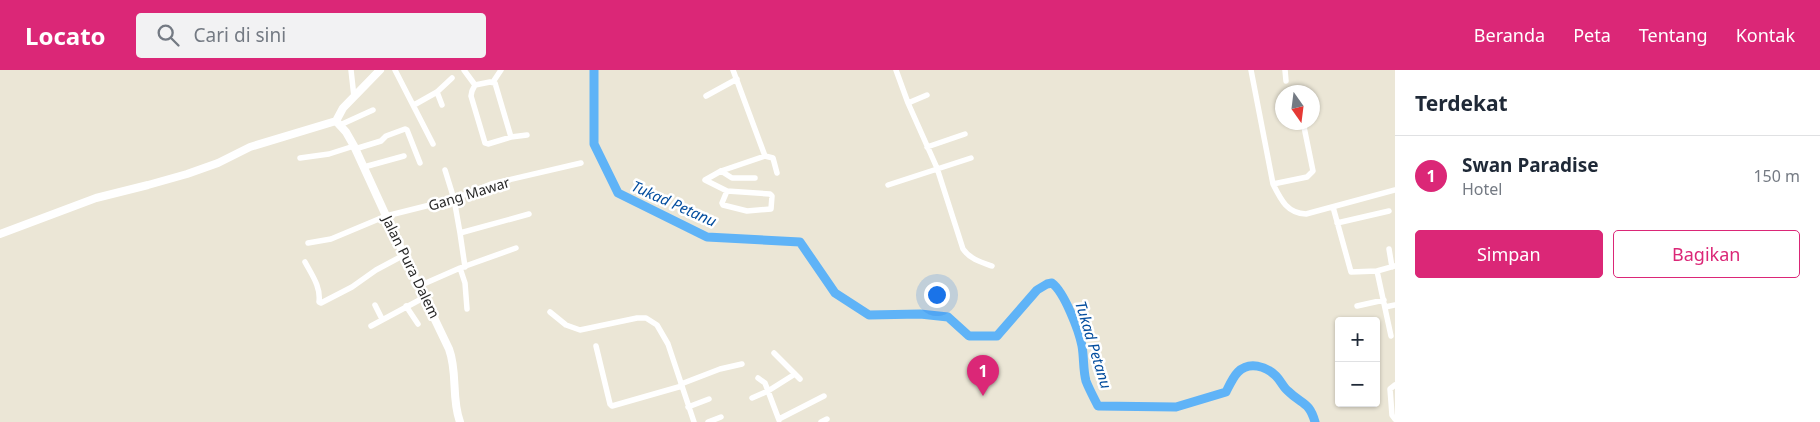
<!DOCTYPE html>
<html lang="id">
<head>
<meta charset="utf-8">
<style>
	:root { --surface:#fff; --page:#f2f2f3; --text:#1f2937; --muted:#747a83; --line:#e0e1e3; --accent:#db2777 }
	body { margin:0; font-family:"Noto Sans",sans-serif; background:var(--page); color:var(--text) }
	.controls { position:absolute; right:15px; bottom:15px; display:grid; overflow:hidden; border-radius:5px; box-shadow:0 1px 4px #0004 }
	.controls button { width:45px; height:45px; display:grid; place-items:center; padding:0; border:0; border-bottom:1px solid var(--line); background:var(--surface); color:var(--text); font:25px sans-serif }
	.compass { position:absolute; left:1275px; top:15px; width:45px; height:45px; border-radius:50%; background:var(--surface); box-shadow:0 1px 4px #0004; rotate:166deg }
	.you { position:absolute; left:936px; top:224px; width:18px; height:18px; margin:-12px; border:4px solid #fff; border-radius:50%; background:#1a73e8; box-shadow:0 0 0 8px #1a73e833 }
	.badge { display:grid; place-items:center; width:32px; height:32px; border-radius:50%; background:var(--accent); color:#fff; font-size:16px; font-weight:700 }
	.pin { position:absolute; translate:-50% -41px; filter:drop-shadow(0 1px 2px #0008) }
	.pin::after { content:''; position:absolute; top:26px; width:18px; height:15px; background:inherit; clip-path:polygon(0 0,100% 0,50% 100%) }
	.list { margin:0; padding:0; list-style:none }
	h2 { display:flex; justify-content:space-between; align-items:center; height:65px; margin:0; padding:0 20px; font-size:21px }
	h2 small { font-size:16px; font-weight:400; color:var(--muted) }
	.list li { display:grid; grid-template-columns:32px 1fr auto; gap:15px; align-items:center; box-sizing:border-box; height:80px; padding:0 20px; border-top:1px solid var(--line) }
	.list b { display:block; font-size:19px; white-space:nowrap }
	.list p { margin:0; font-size:16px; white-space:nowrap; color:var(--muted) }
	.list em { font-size:16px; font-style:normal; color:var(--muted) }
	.actions { display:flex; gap:10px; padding:15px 20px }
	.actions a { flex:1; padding:11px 0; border:1px solid var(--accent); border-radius:5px; text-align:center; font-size:18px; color:var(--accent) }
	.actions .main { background:var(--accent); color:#fff }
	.icon { flex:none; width:28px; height:28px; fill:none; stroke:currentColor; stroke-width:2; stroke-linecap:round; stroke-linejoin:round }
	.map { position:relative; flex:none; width:1395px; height:352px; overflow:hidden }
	header { display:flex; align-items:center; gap:30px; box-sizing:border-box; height:70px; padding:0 25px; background:var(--accent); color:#fff }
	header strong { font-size:24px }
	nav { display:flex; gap:28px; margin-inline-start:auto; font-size:18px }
	.search { width:350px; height:45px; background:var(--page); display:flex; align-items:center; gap:12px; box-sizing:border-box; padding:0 18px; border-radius:5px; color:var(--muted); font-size:19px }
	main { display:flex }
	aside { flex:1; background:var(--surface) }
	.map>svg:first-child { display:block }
</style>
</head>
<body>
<header>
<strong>Locato</strong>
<div class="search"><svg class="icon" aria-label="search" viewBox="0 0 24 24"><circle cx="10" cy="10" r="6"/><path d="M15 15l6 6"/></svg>Cari di sini</div>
<nav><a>Beranda</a><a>Peta</a><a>Tentang</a><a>Kontak</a></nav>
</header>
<main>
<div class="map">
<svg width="1395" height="352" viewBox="0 0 1395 352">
	<rect width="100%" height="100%" fill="#ebe6d6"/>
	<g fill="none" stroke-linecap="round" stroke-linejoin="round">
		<path stroke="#5fb3f7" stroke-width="9" d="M 594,0 L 594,74 L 618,123 L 707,167 L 800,172 L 835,223 L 869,245 L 920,244 L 948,247 L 969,266 L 997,266 L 1037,220 L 1047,214 L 1052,213 C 1064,222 1079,260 1082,276 C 1084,287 1083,300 1086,311 C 1089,319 1094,328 1098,336 L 1176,337 L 1226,322 C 1229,316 1233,307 1238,302 C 1249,291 1266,296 1276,306 C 1281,311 1283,317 1288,321 C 1302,335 1309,331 1315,352"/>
		<path stroke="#fff" stroke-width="5.5" d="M 351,0 L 354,27
			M 395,0 L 433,74
			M 464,0 L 475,15
			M 733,0 L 765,86 L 773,88 L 777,103
			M 896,0 L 908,33 L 937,98 L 963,179 C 970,189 980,192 992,196
			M 1251,0 L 1273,114 C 1281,130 1287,143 1306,144 L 1395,120
			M 1285,0 L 1286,11
			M 493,12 L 501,0
			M 437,22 L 442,35
			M 706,26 L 737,9
			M 908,33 L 927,25
			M 414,35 L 437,22 L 452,8
			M 340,55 L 373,40
			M 511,67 L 495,13 L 490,12 L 475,15 L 472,21 L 471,26 L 485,73 L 488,74 L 511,67 L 527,65
			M 927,77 L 965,64
			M 355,79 L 381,71 L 386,66 L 405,59 L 407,60 L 420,93
			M 300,88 L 329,84 L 354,76
			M 364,97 L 404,86
			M 445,100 L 454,129 L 460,163
			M 721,101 L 732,108 L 755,108
			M 1273,114 L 1307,107 L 1313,101 L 1303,52
			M 888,115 L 971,88
			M 727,121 L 722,133 L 723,135 L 747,141 L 771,139 L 772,126 L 770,124 L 727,121 L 705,110 L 721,101 L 765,86
			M 1333,137 L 1351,202 L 1377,201 L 1395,196
			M 1337,153 L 1389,141
			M 308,173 L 331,169 L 386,146 L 454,129 L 491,114 L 581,93
			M 1389,179 L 1392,197
			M 305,192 C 312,205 321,217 319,232 L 321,233 L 352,217 L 376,200 L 404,185
			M 465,197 L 460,163 L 529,144
			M 460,198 L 465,213 L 467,239
			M 1377,201 L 1391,266
			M 419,216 L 460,198 L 516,178
			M 375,235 L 382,249
			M 406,236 L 418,254
			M 1357,236 L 1384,230
			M 1385,237 L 1395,235
			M 550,242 L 566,255 L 580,260 L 637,248 L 646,248 L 657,255 L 668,274 L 694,352
			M 371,256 L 425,227
			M 596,276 L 610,334 L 612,336 L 682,316
			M 774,283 L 800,309
			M 758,308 L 765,313 L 779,350
			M 681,314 L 720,299 L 742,294
			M 1395,315 L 1390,319 L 1392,345 L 1395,349
			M 752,328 L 768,321 L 795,304
			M 688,337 L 709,329
			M 779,349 L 824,326
			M 708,352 L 721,347
			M 821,352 L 827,349"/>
		<path stroke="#fff" stroke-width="8" d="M 336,51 L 346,62 L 354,76 L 404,185 L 449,279 C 458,303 451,328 460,352
			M 336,51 L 343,38 L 380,0
			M 0,164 L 96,128 L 148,115 L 187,104 L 218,93 L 250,77 L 336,51"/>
	</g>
	<g text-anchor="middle" stroke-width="5" stroke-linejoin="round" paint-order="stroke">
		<g font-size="14" fill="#272727" stroke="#fff">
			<text transform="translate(469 124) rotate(-17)" y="5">Gang Mawar</text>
			<text transform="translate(411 197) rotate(64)" y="5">Jalan Pura Dalem</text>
		</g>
		<g font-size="15" font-style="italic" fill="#034d9e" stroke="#fff">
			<text transform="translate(674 134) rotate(24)" y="5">Tukad Petanu</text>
			<text transform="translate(1093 275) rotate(73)" y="5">Tukad Petanu</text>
		</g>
	</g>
</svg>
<div class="controls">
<button>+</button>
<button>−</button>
</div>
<svg class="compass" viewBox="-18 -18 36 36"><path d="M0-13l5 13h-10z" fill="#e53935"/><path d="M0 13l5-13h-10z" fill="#747a83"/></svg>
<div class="you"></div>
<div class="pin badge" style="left:983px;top:326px">1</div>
</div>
<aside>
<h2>Terdekat<small></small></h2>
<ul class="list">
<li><span class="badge">1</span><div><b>Swan Paradise</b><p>Hotel</p></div><em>150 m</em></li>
</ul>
<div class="actions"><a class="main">Simpan</a><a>Bagikan</a></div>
</aside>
</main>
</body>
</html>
